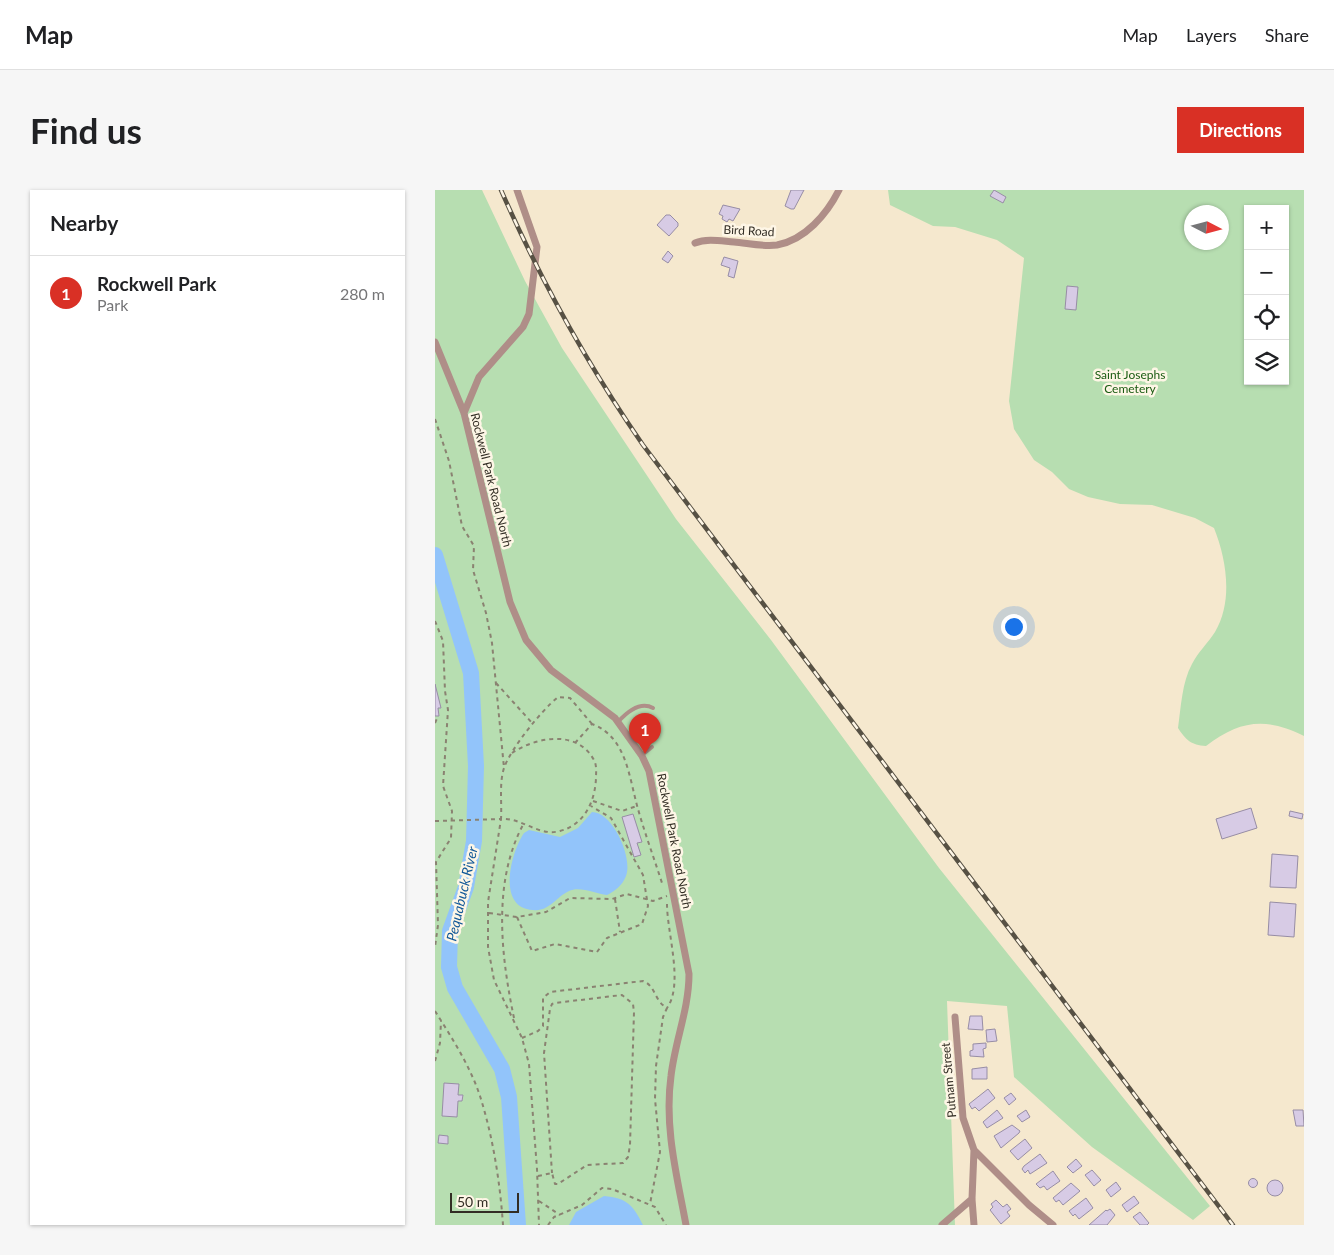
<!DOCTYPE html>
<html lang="en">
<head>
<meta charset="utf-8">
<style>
	:root { --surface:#fff; --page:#f6f6f6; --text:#202124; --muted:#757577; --line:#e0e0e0; --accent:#d93025 }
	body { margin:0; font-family:Lato,sans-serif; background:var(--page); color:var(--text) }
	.controls { position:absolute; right:15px; top:15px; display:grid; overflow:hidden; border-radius:0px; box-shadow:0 1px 4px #0004 }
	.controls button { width:45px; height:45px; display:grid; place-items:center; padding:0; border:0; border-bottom:1px solid var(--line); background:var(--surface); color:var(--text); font:25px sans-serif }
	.compass { position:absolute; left:749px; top:15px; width:45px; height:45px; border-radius:50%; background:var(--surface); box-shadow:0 1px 4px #0004; rotate:96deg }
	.scale { position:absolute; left:15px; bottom:12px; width:69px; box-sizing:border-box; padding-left:5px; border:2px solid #322d24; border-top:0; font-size:14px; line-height:18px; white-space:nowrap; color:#322d24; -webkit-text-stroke:4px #fef6e6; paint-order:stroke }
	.you { position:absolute; left:578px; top:436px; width:18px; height:18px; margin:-12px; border:4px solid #fff; border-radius:50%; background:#1a73e8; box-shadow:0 0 0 8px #1a73e833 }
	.badge { display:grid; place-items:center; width:32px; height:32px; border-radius:50%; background:var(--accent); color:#fff; font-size:16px; font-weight:700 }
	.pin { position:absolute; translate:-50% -41px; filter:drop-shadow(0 1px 2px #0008) }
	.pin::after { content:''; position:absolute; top:26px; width:18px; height:15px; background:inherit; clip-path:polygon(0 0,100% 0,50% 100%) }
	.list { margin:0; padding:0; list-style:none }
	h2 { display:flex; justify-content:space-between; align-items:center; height:65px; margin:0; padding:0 20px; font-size:21px }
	h2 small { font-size:16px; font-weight:400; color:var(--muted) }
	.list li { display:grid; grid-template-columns:32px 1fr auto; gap:15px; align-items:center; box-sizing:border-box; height:75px; padding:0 20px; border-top:1px solid var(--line) }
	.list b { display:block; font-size:19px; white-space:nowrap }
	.list p { margin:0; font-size:16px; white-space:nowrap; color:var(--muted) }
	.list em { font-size:16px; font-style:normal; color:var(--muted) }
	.icon { flex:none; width:28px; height:28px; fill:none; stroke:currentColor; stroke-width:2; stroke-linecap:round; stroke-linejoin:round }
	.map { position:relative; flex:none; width:869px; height:1035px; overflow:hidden; border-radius:0px }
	header { display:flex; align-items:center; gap:30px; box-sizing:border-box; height:70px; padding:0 25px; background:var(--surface); border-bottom:1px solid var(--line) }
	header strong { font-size:24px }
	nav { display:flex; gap:28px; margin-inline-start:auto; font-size:18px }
	.intro { display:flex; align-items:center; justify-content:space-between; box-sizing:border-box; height:120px; padding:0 30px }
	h1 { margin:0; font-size:35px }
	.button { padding:12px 22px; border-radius:0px; background:var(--accent); color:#fff; font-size:18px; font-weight:700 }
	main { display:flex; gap:30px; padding:0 30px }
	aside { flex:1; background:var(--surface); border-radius:0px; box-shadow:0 1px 4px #0004 }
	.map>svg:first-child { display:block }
</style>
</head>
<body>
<header>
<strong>Map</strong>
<nav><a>Map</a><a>Layers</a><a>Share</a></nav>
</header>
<div class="intro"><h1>Find us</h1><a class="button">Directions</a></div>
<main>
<aside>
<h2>Nearby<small></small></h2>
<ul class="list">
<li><span class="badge">1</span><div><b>Rockwell Park</b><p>Park</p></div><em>280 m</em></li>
</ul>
</aside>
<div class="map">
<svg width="869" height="1035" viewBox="0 0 869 1035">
	<rect width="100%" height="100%" fill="#f5e8ce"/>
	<path fill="#b7deb1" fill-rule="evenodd" d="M 0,0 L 47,0 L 90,91 L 127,158 L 241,329 L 336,450 L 504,678 L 775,1016 L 758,1030 L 657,957 L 579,887 L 572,816 L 512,811 L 520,1035 L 0,1035 Z
		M 453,0 L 869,0 L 869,546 C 831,527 805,530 771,556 C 756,555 751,550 743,538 C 746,517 747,492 757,474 C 763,462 773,453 780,442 C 798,411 792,371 779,338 L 760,328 L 717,315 L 685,314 L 653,307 L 634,299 L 617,282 L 599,270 L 579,239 L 574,211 L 589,68 L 562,50 L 520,37 L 498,36 L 455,15 ZM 813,19 L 850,19 L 850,191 L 813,191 ZM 756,22 L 786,22 L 786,52 L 756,52 Z"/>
	<path fill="#92c4fa" d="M 157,622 C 178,622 198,668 191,686 C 187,696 180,701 172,705 C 161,704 145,696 134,701 C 121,707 114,722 98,720 C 61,718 76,662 89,643 L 94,640 L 125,647 L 143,638 Z
		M 169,1006 C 192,1008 198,1015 208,1035 L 134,1035 L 141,1022 Z"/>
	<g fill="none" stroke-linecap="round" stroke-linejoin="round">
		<path stroke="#92c4fa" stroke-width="16" d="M 0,365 L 36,483 L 41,576 L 39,651 L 31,697 L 15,741 L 14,777 L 20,798 L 67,879 L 74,907 L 83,1035"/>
	</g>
	<path fill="#d7cbe5" stroke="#978da5" d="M 356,0 L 369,0 L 359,19 L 356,19 L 350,16 Z
		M 559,0 L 571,7 L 568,13 L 555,6 Z
		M 288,15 L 305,19 L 298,31 L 294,29 L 292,32 L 287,29 L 288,26 L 284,24 Z
		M 231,25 L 235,25 L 243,33 L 243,36 L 234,46 L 222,35 Z
		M 233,61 L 238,66 L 233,73 L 227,69 Z
		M 289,67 L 303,71 L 299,88 L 293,86 L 295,78 L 286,75 Z
		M 632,96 L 643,97 L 641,120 L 630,119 Z
		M 0,494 L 6,518 L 3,518 L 4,526 L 0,526 Z
		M 816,618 L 822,638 L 787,649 L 781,629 Z
		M 855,621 L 868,624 L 867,629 L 854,626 Z
		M 198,624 L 207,652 L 202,653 L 206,665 L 199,667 L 187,627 Z
		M 837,664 L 863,666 L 861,698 L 835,697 Z
		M 835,712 L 861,714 L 859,747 L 833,745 Z
		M 535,826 L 547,826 L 548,840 L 533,839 Z
		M 560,839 L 562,851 L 552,852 L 551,840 Z
		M 551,853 L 551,858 L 548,859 L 549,867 L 535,866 L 535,861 L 538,860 L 538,854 Z
		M 552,877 L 552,889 L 537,889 L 537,879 Z
		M 9,893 L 24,894 L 23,905 L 28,905 L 27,911 L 23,911 L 22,927 L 7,926 Z
		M 553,899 L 560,908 L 544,921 L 540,917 L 537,919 L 534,914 Z
		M 576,903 L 581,909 L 574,915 L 569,908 Z
		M 562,920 L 568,928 L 552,938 L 548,932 Z
		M 591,920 L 595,927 L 587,932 L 582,926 Z
		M 858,920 L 868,920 L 869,936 L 861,936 Z
		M 577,935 L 585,941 L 584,943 L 566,958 L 559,946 Z
		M 4,945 L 13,946 L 13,954 L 3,953 Z
		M 590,949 L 597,958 L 583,970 L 575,961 Z
		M 605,964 L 612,973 L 595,984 L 593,980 L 590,983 L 587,979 L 589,976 Z
		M 641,969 L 647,976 L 638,983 L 632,977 Z
		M 657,980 L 666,990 L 659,996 L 650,985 Z
		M 618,981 L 625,991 L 612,1000 L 609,996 L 605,998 L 601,994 Z
		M813.5 993a4.5 4.5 0 1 1 9 0a4.5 4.5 0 1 1-9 0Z
		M832 998a8 8 0 1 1 16 0a8 8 0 1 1-16 0Z
		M 681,992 L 686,999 L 676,1007 L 671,1000 Z
		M 636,993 L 645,1001 L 628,1015 L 624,1010 L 621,1012 L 618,1008 Z
		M 699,1006 L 704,1013 L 692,1022 L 687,1015 Z
		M 651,1008 L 658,1018 L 644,1029 L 640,1024 L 638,1026 L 634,1021 Z
		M 561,1010 L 568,1017 L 572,1014 L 576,1019 L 572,1022 L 575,1026 L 566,1034 L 555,1020 L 558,1017 L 556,1014 Z
		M 675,1019 L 680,1025 L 672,1035 L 654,1035 L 671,1020 L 672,1021 Z
		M 705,1022 L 714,1033 L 712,1035 L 705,1035 L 698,1027 Z"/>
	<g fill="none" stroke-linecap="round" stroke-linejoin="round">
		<path stroke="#8a8271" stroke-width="2" stroke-dasharray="4 4" stroke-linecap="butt" d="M 0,229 L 14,271 L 27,336 L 39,356 L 38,380 L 51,423 L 57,453 L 69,578
			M 0,431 L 8,451 L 10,501 L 13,520 L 8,596 L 17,621 L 16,648 L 1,672 L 3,735 L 0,757
			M 61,493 L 98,534
			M 0,533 L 3,526
			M 140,553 L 157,534 C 192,547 194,588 203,619 C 210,644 219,668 227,693
			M 77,563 C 101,547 142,539 159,570 C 162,576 161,582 161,588 C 160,612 149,635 125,641 C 104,647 86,627 66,629 C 67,612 64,594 69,578 C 76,558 107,520 123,507 L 135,508 L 157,534
			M 158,611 L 187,621 L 202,616
			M 0,631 L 66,629 L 53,712 L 53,757 L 59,790 L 87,848 L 94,874 L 102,979 L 104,1035
			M 180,709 L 185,742
			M 232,714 C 232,743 249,794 232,818
			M 54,723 L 82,727 L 111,722 L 135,708 L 177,709 L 192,704 L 218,711 L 232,706
			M 82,727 L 97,761 L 120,754 L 162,762 L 172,748 L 207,734 L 213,716 L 208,685 L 176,628 L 156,616
			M 0,821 C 17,848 35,876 45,906 C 58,947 65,992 68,1035
			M 79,828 C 66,766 57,691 89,633
			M 87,848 L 103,841 L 108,836 L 108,808 L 115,802 L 208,791 C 221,796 219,811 232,818 L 228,827 L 221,876 L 220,909 L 225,962 L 215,1014
			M 0,871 L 5,853 L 6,831
			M 103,986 L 117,983 L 120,994 L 123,994 L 152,975 L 188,973 L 193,967 L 195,955 L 199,822 L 198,814 L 187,805 L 120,813 L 117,814 L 115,819 L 109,863 L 117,983
			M 104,1011 L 125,1025
			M 113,1035 L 119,1027 L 147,1015 L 167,998 L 177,999 L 220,1017 L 231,1035"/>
		<path stroke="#af8e88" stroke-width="4" d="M 183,532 C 192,522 205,511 218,518
			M 207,565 L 217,557"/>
		<path stroke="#af8e88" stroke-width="7" d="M 260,53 C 272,48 286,51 299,52 C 312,53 328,57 342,55 C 370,50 392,24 404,0
			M 0,152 L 29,223 L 75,412 L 91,450 L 116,480 L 180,528 L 207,566 L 214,581 L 254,784 C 254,819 240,851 236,886 C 229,937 242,986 251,1035
			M 29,223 L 44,187 L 88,137 L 94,124 L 102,57 L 82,0
			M 520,827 L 528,928 L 539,960 L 594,1015 L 618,1035
			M 507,1035 L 537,1009
			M 539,1035 L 537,1009 L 539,960"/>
		<defs>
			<path id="rail" d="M 66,0 C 105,89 152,174 208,255 L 798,1035"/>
		</defs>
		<use href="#rail" stroke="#575144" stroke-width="4.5"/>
		<use href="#rail" stroke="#fef6e6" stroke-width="2.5" stroke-dasharray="8" stroke-linecap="butt"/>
	</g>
	<g text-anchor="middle" stroke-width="5" stroke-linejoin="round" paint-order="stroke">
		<g font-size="12" fill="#322d24" stroke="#fef6e6">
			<text transform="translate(314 41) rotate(3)" y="4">Bird Road</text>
			<text transform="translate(56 290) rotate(76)" y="4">Rockwell Park Road North</text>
			<text transform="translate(239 651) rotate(79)" y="4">Rockwell Park Road North</text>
			<text transform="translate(514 890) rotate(-95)" y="4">Putnam Street</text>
		</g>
		<g font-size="12" fill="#1a5b11" stroke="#fef6e6">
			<text x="695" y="189">Saint Josephs<tspan x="695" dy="14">Cemetery</tspan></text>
		</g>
		<g font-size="14" font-style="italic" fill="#125898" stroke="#fef6e6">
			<text transform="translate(27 704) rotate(-77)" y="5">Pequabuck River</text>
		</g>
	</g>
</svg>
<div class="controls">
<button>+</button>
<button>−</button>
<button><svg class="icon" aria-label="locate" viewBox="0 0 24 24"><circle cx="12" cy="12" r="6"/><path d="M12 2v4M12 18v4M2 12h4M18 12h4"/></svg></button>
<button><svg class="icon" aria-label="layers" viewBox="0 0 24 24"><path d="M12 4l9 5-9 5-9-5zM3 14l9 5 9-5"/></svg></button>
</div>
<svg class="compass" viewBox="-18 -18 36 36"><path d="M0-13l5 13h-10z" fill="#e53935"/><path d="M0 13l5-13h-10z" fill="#757577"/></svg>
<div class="scale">50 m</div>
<div class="you"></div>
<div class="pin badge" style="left:210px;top:564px">1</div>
</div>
</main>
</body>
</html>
